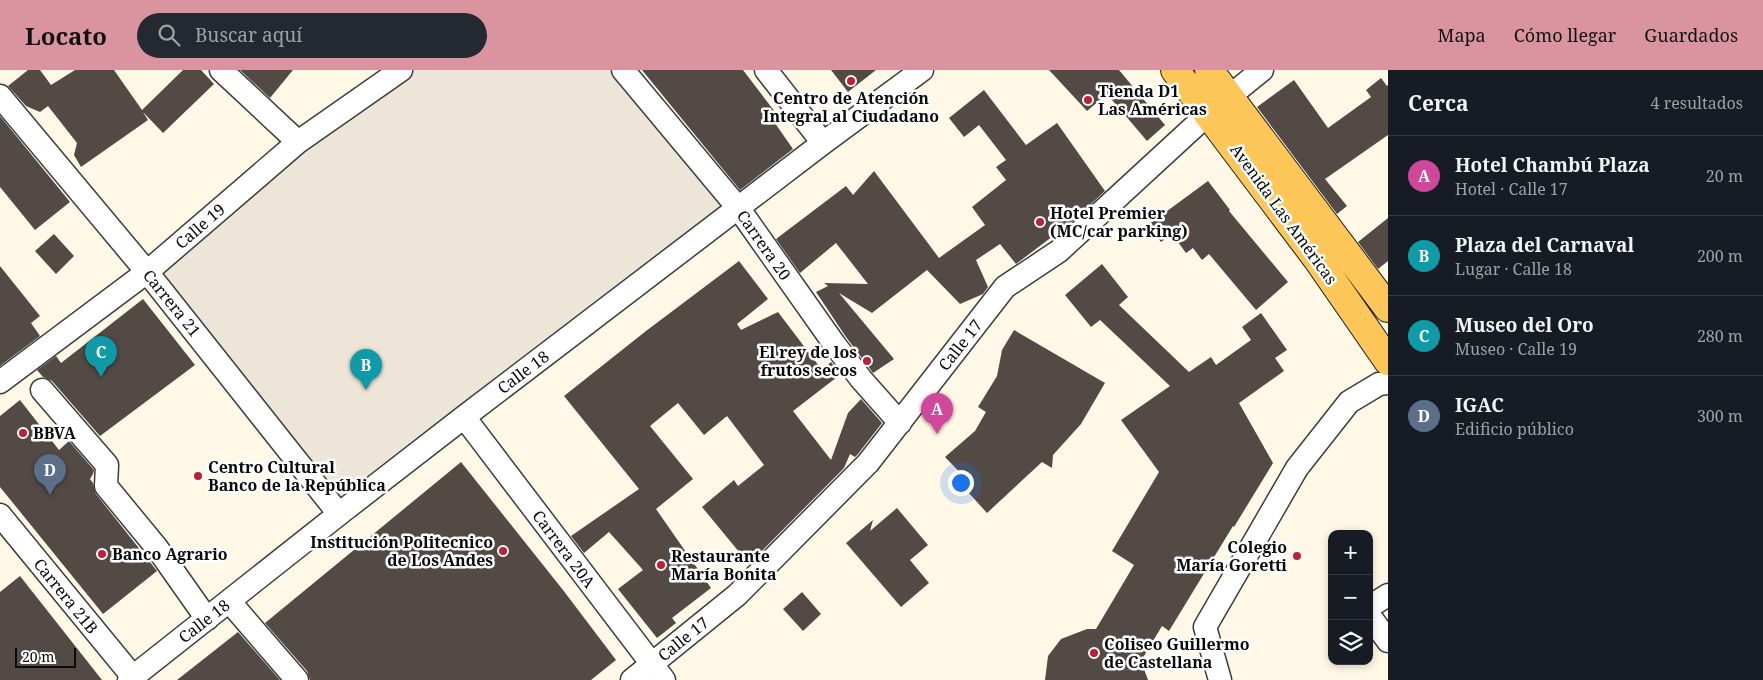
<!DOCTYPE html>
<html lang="es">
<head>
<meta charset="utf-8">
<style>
	:root { --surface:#171b24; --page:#242831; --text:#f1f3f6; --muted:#9ea1a6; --line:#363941; --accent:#da94a0 }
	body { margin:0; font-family:"Noto Serif",serif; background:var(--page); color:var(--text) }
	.controls { position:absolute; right:15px; bottom:15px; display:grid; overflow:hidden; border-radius:10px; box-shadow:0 2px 8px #0003 }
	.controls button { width:45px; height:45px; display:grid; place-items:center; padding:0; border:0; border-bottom:1px solid var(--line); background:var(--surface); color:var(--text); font:25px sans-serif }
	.scale { position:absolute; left:15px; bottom:12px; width:61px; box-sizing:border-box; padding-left:5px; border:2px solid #0a0a0a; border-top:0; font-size:14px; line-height:18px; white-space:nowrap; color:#0a0a0a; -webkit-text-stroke:4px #fff; paint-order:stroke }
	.you { position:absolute; left:960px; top:412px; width:18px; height:18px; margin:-12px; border:4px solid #fff; border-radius:50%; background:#1a73e8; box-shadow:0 0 0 8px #1a73e833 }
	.badge { display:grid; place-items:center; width:32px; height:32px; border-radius:50%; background:var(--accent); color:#fff; font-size:16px; font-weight:700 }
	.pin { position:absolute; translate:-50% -41px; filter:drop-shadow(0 1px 2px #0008) }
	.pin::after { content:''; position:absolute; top:26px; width:18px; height:15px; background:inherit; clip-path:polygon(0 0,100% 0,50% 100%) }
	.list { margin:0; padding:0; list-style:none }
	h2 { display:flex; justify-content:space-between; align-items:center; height:65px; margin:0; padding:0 20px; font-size:21px }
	h2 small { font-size:16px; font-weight:400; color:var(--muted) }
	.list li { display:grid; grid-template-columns:32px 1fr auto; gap:15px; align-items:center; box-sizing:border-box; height:80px; padding:0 20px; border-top:1px solid var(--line) }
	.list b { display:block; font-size:19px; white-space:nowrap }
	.list p { margin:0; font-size:16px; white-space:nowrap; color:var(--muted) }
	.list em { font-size:16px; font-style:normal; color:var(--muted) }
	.icon { flex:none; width:28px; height:28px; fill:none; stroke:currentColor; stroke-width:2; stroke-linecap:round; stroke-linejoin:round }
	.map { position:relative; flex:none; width:1388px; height:610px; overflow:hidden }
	header { display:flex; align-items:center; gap:30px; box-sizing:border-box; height:70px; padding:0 25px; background:var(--accent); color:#111 }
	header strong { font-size:24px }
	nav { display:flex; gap:28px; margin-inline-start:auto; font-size:18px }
	.search { width:350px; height:45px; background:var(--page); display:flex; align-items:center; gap:12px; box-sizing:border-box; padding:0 18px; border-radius:28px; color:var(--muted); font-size:19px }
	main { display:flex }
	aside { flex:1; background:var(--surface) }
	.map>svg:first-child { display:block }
</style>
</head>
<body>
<header>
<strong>Locato</strong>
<div class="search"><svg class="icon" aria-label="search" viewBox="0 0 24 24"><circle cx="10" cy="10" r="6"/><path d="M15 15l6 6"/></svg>Buscar aquí</div>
<nav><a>Mapa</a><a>Cómo llegar</a><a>Guardados</a></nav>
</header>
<main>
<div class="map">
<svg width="1388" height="610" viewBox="0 0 1388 610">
	<rect width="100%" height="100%" fill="#fff8e7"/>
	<path fill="#ede6d8" d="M 404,0 L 609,0 L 725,133 L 339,436 L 153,205 Z"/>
	<path fill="#534a46" d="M 28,0 L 40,0 L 51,15 L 75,0 L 114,0 L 142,40 L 183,0 L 201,0 L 214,14 L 163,63 L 143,42 L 148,50 L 81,97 L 74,85 L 77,73 L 48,36 L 40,42 L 26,36 L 8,16 Z
		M 240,0 L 293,0 L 270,28 Z
		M 642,0 L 743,0 L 775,42 L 770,46 L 793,79 L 740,120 Z
		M 831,0 L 876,0 L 848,22 Z
		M 1049,0 L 1119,0 L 1165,55 L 1147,71 L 1107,24 L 1087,41 Z
		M 1381,8 L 1387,16 L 1388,15 L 1388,65 L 1325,109 L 1347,136 L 1337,144 L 1257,37 L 1294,10 L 1328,58 L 1371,27 L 1366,20 Z
		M 984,20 L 1026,75 L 1057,53 L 1105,121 L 1069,154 L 1016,194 L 1000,174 L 976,190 L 988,217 L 983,224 L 960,234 L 927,200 L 872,243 L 839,223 L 894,289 L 873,303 L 846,267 L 816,222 L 828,216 L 824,213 L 868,214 L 836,173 L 800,203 L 776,169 L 846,116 L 853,125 L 874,101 L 939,188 L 985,155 L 972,137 L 1006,110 L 996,97 L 1006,90 L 979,55 L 964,67 L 949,48 Z
		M 0,46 L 70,132 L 35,160 L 0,117 Z
		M 1208,111 L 1230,140 L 1229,141 L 1288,212 L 1256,240 L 1209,184 L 1202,190 L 1193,178 L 1186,183 L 1172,164 L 1161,172 L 1148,155 Z
		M 1388,148 L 1388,191 L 1378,199 L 1358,172 Z
		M 54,164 L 74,186 L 56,204 L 35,181 Z
		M 739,191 L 768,229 L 737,254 L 741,260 L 778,242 L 822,300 L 831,292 L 841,304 L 793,341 L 831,390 L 848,343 L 861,329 L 882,353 L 858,384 L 855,387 L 850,384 L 844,398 L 749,494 L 702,437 L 734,410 L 738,416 L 764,395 L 727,346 L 704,365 L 678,333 L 650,356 L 693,409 L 656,439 L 711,518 L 672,548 L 676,553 L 657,568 L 618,519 L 643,500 L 609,462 L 584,483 L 571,466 L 639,419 L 564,326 L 646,261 Z
		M 1102,194 L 1128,227 L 1119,235 L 1189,302 L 1211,287 L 1216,295 L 1251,270 L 1242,257 L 1261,243 L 1287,280 L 1275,288 L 1284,301 L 1239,333 L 1273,393 L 1234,457 L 1233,456 L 1169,561 L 1162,556 L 1141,591 L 1148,610 L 1045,610 L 1048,586 L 1061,569 L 1087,559 L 1096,559 L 1134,495 L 1112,481 L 1159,402 L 1121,350 L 1170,316 L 1100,250 L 1091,257 L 1065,225 Z
		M 0,196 L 40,246 L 31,253 L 40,266 L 0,296 Z
		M 143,229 L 195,295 L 100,366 L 52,311 L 43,307 L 37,300 L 56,286 L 61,293 Z
		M 1014,260 L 1105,313 L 1081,354 L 1053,385 L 1052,398 L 1042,392 L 987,443 L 967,421 L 973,416 L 945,387 L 975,361 L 986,342 L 978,337 L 997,306 L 1002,280 Z
		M 20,330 L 59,380 L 69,371 L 94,400 L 93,404 L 90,409 L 93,413 L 96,424 L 157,501 L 103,544 L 0,417 L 0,346 Z
		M 461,392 L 563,520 L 616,590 L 591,610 L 310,610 L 307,601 L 265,553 Z
		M 897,438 L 928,475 L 910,490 L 929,513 L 901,537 L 846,473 L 873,450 L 870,461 Z
		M 20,506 L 102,610 L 0,610 L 0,522 Z
		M 802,522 L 821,544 L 803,561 L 783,539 Z
		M 238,562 L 280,610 L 177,610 Z"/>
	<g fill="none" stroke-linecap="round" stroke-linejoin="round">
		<defs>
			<path id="minor" d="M 221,0 L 298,72
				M 623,0 L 739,139 L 835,275 L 861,309 L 900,353
				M 766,0 L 823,73
				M 0,26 L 147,202 L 339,444
				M 0,312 L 147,202 L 298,72 L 401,0
				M 42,320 L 107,395 L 106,416 L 157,478 L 207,549
				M 464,347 L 664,610
				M 0,445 L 133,607
				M 229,531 L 297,610
				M 1369,537 L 1388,525
				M 1369,545 L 1388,571
				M 129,610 L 339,444 L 464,347 L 823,73 L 922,0
				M 632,610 L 737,525 L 868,393 L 1005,217 L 1059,181 L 1209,43 L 1262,0
				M 1220,610 L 1205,557 L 1297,398 L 1349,332 L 1379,314 L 1388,313"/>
			<path id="major" d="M 1175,0 L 1318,190 L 1388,291
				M 1209,0 L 1388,238"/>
		</defs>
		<use href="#minor" stroke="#3d3d3d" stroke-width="25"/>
		<use href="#major" stroke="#1b1b1b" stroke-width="30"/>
		<use href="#minor" stroke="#fff" stroke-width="22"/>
		<use href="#major" stroke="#fdc659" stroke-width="28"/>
	</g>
	<g fill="#bd1f36" stroke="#fff" stroke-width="2">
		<circle cx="851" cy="11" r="5"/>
		<circle cx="1088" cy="30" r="5"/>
		<circle cx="1040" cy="152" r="5"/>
		<circle cx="867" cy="291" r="5"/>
		<circle cx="23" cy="363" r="5"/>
		<circle cx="198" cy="406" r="5"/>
		<circle cx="503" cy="481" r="5"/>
		<circle cx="102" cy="484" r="5"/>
		<circle cx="1297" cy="486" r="5"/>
		<circle cx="661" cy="495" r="5"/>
		<circle cx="1094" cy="583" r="5"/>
	</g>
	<g text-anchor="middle" stroke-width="5" stroke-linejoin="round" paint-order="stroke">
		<g font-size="16" font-weight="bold" fill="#0a0a0a" stroke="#fff" text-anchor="start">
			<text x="1098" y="27">Tienda D1<tspan x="1098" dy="18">Las Américas</tspan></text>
			<text x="851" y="34" text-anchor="middle">Centro de Atención<tspan x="851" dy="18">Integral al Ciudadano</tspan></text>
			<text x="1050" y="149">Hotel Premier<tspan x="1050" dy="18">(MC/car parking)</tspan></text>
			<text x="857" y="288" text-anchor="end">El rey de los<tspan x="857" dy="18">frutos secos</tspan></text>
			<text x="33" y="369">BBVA</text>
			<text x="208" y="403">Centro Cultural<tspan x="208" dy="18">Banco de la República</tspan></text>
			<text x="493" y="478" text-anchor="end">Institución Politecnico<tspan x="493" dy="18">de Los Andes</tspan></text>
			<text x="1287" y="483" text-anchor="end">Colegio<tspan x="1287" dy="18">María Goretti</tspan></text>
			<text x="112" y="490">Banco Agrario</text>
			<text x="671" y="492">Restaurante<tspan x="671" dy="18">María Bonita</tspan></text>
			<text x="1104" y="580">Coliseo Guillermo<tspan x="1104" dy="18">de Castellana</tspan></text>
		</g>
		<g font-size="16" fill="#0a0a0a" stroke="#fff">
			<text transform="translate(1284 144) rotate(54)" y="6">Avenida Las Américas</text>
			<text transform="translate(200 156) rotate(-41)" y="6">Calle 19</text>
			<text transform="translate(764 175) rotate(55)" y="6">Carrera 20</text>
			<text transform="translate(172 233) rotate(51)" y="6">Carrera 21</text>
			<text transform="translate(960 275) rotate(-52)" y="6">Calle 17</text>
			<text transform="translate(523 302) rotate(-37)" y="6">Calle 18</text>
			<text transform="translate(564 479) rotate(53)" y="6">Carrera 20A</text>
			<text transform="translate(66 526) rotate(51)" y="6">Carrera 21B</text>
			<text transform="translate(204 551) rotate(-38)" y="6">Calle 18</text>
			<text transform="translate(683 569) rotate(-39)" y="6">Calle 17</text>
		</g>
	</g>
</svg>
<div class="controls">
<button>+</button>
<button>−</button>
<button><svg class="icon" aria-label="layers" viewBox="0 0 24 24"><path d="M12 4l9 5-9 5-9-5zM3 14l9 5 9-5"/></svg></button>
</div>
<div class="scale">20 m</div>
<div class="you"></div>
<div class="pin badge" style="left:937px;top:364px;background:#d1479c">A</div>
<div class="pin badge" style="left:366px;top:320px;background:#0f9aa8">B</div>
<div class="pin badge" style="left:101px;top:307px;background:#0f9aa8">C</div>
<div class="pin badge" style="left:50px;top:425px;background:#5c6f8a">D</div>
</div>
<aside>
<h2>Cerca<small>4 resultados</small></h2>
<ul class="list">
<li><span class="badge" style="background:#d1479c">A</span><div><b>Hotel Chambú Plaza</b><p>Hotel · Calle 17</p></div><em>20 m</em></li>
<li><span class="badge" style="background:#0f9aa8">B</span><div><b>Plaza del Carnaval</b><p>Lugar · Calle 18</p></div><em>200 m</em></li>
<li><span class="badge" style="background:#0f9aa8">C</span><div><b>Museo del Oro</b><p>Museo · Calle 19</p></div><em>280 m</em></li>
<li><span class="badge" style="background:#5c6f8a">D</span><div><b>IGAC</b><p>Edificio público</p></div><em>300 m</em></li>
</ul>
</aside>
</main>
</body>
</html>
